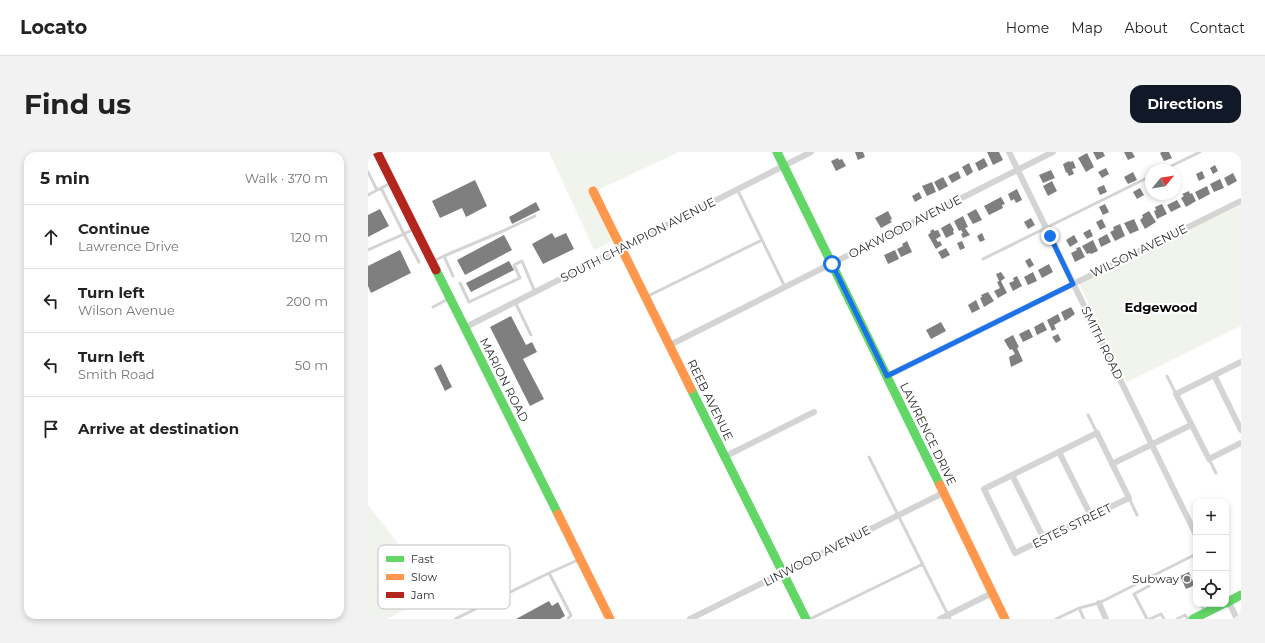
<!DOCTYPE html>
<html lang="en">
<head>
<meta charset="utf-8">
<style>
	:root { --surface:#fff; --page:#f2f2f2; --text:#222; --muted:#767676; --line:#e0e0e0; --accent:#111827 }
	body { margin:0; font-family:Montserrat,sans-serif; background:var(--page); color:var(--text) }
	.controls { position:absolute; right:12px; bottom:12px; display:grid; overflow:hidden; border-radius:8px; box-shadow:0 2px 6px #0003 }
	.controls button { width:36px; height:36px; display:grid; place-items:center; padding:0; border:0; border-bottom:1px solid var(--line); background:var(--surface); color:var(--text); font:20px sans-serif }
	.compass { position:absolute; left:777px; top:12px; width:36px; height:36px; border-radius:50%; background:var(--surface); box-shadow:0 2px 6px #0003; rotate:60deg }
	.stop { position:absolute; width:12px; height:12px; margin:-9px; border:3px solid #1a73e8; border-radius:50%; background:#fff }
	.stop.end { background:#1a73e8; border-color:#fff; box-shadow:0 1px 4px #0008 }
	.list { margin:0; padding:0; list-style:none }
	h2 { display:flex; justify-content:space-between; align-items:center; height:52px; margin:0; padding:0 16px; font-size:17px }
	h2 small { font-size:13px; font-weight:400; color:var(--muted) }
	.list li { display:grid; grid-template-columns:26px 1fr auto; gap:12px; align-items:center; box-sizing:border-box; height:64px; padding:0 16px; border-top:1px solid var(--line) }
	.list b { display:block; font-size:15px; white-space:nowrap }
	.list p { margin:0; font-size:13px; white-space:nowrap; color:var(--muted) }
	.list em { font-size:13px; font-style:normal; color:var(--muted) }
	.icon { flex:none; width:22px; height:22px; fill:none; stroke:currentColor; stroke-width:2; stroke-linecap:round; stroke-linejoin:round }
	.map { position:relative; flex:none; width:873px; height:467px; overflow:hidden; border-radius:12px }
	header { display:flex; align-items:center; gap:24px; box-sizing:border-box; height:56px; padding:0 20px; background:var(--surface); border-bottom:1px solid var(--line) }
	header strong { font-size:19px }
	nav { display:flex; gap:22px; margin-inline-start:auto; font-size:14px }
	.intro { display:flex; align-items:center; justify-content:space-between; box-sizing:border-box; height:96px; padding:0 24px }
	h1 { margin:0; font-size:28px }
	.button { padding:10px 18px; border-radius:12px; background:var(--accent); color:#fff; font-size:14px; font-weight:700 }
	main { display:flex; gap:24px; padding:0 24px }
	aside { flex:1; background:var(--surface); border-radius:12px; box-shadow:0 2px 6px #0003 }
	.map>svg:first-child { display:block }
</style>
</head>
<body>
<header>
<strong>Locato</strong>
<nav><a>Home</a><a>Map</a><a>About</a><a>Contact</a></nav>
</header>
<div class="intro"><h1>Find us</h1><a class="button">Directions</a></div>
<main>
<aside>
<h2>5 min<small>Walk · 370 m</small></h2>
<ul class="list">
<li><svg class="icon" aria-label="ahead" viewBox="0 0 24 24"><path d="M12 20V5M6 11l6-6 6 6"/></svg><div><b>Continue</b><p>Lawrence Drive</p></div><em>120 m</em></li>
<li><svg class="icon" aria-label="left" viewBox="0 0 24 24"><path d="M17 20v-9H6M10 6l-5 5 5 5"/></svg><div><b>Turn left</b><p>Wilson Avenue</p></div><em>200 m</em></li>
<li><svg class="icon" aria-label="left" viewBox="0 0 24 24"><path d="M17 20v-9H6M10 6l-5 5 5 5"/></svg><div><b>Turn left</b><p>Smith Road</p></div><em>50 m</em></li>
<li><svg class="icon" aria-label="arrive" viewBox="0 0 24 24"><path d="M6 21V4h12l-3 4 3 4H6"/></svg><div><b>Arrive at destination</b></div></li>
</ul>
</aside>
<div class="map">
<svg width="873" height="467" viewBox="0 0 873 467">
	<rect width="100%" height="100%" fill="#fff"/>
	<path fill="#f0f4ec" d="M 181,0 L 311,0 L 230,38 L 252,86 L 226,98 Z
		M 873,53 L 873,174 L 759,230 L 711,131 Z
		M 0,353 L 29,390 L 62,445 L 19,467 L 0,467 Z"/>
	<path fill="#7f7f7f" d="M 487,0 L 495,0 L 497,5 L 490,8 Z
		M 619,0 L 631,0 L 635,8 L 625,13 Z
		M 725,0 L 735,0 L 737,4 L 729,8 Z
		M 756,0 L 764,0 L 767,5 L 760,8 Z
		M 794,0 L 801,0 L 804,6 L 796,9 L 792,1 Z
		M 719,1 L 726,15 L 718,20 L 710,6 Z
		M 470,6 L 471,8 L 474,7 L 478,14 L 468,19 L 463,9 Z
		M 616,6 L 620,14 L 611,19 L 607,11 Z
		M 701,9 L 702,10 L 705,9 L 708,16 L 704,17 L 706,22 L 701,24 L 699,20 L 698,21 L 695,12 Z
		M 601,11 L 605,20 L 599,24 L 594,15 Z
		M 847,13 L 850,19 L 845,22 L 842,16 Z
		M 738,16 L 741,22 L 734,26 L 730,20 Z
		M 683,18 L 687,26 L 675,31 L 671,23 Z
		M 590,19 L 593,26 L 584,31 L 580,24 Z
		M 834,19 L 837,26 L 831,29 L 828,22 Z
		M 765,20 L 769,28 L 760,32 L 756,25 Z
		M 865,21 L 869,29 L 860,34 L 856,26 Z
		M 575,25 L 580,34 L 571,39 L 566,30 Z
		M 852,27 L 856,36 L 846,40 L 842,32 Z
		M 107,28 L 119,54 L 98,65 L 94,56 L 72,66 L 64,49 Z
		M 684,29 L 689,39 L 680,44 L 675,34 Z
		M 564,30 L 568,40 L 559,44 L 554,34 Z
		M 736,33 L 739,40 L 732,43 L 729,36 Z
		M 839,34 L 842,42 L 831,48 L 827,40 Z
		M 772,36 L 776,43 L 769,47 L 765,40 Z
		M 649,37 L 654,48 L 648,51 L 646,47 L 643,49 L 640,42 Z
		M 821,39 L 822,42 L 824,41 L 828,49 L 818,55 L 813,46 L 816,44 L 814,42 Z
		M 551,40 L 554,46 L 547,50 L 544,44 Z
		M 633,45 L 637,52 L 634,53 L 635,56 L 621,63 L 616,54 Z
		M 809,48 L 813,55 L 803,60 L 799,53 Z
		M 168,50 L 172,58 L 144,72 L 141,65 Z
		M 737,52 L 741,60 L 735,63 L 731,55 Z
		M 794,52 L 799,62 L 789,67 L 786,59 L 788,58 L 787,55 Z
		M 12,57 L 21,74 L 0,85 L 0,63 Z
		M 608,57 L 614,68 L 605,72 L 599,62 Z
		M 520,59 L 524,67 L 522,68 L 524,70 L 513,76 L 507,66 Z
		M 781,59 L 788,70 L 777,77 L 772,68 L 775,65 L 774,63 Z
		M 595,64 L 600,75 L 597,76 L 602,83 L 595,86 L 593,82 L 595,81 L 593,78 L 591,79 L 586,69 Z
		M 663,66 L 667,73 L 660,77 L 656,70 Z
		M 734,67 L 738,75 L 732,78 L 728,70 Z
		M 766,67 L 771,78 L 762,82 L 756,71 Z
		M 582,71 L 586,78 L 585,79 L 586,82 L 578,86 L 573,76 Z
		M 752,72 L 757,84 L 747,89 L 742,80 L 746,78 L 745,75 Z
		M 566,77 L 566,79 L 570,78 L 573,84 L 568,87 L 570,90 L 572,89 L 574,93 L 568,97 L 560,83 L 563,80 L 562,79 Z
		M 722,77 L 725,84 L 719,87 L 715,81 Z
		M 184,81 L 187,86 L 198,81 L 206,97 L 175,112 L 164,92 Z
		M 614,81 L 617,88 L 612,90 L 609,84 Z
		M 739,82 L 743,90 L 733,95 L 730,87 Z
		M 136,83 L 144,98 L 97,123 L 89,108 Z
		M 706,83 L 710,90 L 702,95 L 698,88 Z
		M 725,88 L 730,99 L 723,102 L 722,101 L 719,102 L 714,94 Z
		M 539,89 L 544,100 L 533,105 L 529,97 L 535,94 L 534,92 Z
		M 594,89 L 597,96 L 592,98 L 589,91 Z
		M 712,95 L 717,105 L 707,110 L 703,101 L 709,98 L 708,96 Z
		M 578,96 L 582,103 L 574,107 L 570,100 Z
		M 32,98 L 43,121 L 3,141 L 0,134 L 0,114 Z
		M 527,98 L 531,107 L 520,112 L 516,103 Z
		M 662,106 L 666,113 L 661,116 L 657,109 Z
		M 141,109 L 146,118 L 103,140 L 98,131 Z
		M 681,112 L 685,120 L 674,126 L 670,118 Z
		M 633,120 L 637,126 L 633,129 L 639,141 L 630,146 L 626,139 L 632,136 L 629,130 L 631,129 L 628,122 Z
		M 665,120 L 669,129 L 660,133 L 656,125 Z
		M 649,124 L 654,134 L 645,139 L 641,131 L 646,129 L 645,126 Z
		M 620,140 L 626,149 L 616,155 L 612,146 L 614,145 L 613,143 Z
		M 608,148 L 612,157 L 604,161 L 600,153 Z
		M 703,155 L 707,162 L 697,169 L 693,160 Z
		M 690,162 L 693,169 L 686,173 L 688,177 L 684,179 L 679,168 Z
		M 143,164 L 158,193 L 164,190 L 169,200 L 155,207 L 176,247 L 162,254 L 122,175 Z
		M 573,170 L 578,179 L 563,187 L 558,178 Z
		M 675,170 L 679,178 L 669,183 L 666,175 Z
		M 661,177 L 665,185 L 655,190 L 651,182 Z
		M 690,182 L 693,188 L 688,191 L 684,185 Z
		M 645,183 L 651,195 L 649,196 L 655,209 L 643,215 L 641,205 L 647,202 L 644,197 L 642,198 L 640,195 L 636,188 Z
		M 73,212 L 84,235 L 77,239 L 66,216 Z
		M 821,420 L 826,432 L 825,434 L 818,437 L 812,424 Z
		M 181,449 L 184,454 L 190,450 L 197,464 L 192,467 L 148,467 Z"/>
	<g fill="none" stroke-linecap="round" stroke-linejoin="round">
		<path stroke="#d4d4d4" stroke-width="3" d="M 795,18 L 832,0
			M 0,20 L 9,38
			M 13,36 L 23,31
			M 369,37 L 394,88
			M 0,43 L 13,36 L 36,82 L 46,77
			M 0,98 L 36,82 L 51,110
			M 76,104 L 135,79 L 167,64
			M 615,107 L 783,24
			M 65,109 L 76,104 L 85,124
			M 92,131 L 101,150 L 152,126 L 146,113 L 154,109 L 167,140
			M 280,144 L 394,88 L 417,135
			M 147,150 L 163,183
			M 65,155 L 80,147
			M 799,224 L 808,242
			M 720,263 L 729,281
			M 501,305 L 582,467
			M 841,307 L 848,321
			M 761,346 L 769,363
			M 181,421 L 210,408
			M 833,452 L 836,459
			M 711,456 L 731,451 L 828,402
			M 87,467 L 181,421 L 203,463 L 200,467
			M 442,467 L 555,412
			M 688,467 L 711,456 L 716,467
			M 779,467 L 766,442 L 781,434
			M 782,467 L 793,462 L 796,467
			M 809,467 L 817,463 L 820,467"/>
		<path stroke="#d4d4d4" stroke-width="6" d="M 641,0 L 828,383
			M 96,176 L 443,0
			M 302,193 L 685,0
			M 873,210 L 808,242 L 841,307 L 873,291
			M 846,223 L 873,278
			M 519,224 L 873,49
			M 729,281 L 761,346 L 647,401 L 616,337 Z
			M 691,300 L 723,364
			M 356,305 L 446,260
			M 744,312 L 823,273
			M 644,323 L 676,387
			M 858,444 L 869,467
			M 731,451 L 738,467
			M 322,467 L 575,341
			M 572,467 L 624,441"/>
		<path stroke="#63d668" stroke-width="9" d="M 409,0 L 572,333
			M 68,118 L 190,362
			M 323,237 L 438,467
			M 858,451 L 873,443
			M 825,467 L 855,452"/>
		<path stroke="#ff974d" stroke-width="9" d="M 225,39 L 323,237
			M 572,333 L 637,467
			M 190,362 L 242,467"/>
		<path stroke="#b3261e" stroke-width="9" d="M 9,0 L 68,118"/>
	</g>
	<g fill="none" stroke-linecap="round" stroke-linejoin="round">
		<path stroke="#1a73e8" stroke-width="5" d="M 464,112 L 519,224 L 705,132 L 682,84"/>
	</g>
	<circle fill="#787878" stroke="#fff" stroke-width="1.5" cx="819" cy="427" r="4"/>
	<g text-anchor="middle" stroke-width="4" stroke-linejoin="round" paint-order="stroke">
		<g font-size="12" fill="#2f2f2f" stroke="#fff">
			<text transform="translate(537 75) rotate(-27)" y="4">OAKWOOD AVENUE</text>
			<text transform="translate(270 88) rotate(-27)" y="4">SOUTH CHAMPION AVENUE</text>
			<text transform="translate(771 99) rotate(-26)" y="4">WILSON AVENUE</text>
			<text transform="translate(734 191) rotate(64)" y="4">SMITH ROAD</text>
			<text transform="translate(136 228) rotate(63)" y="4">MARION ROAD</text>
			<text transform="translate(342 248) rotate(64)" y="4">REEB AVENUE</text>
			<text transform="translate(560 282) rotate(64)" y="4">LAWRENCE DRIVE</text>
			<text transform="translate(704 374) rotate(-26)" y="4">ESTES STREET</text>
			<text transform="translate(449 404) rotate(-27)" y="4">LINWOOD AVENUE</text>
		</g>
		<g font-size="12" fill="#2f2f2f" stroke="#fff" text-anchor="end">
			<text x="811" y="431">Subway</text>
		</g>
		<g font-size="13" font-weight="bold" fill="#000" stroke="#fff">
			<text x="793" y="160">Edgewood</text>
		</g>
	</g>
	<rect x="10" y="393" width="132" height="64" rx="6" fill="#fff" stroke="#c1c1c1" stroke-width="1"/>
	<rect x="18" y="404" width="18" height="6" fill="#63d668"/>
	<rect x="18" y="422" width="18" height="6" fill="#ff974d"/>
	<rect x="18" y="440" width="18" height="6" fill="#b3261e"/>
	<g font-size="11" fill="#2f2f2f">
		<text x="43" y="411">Fast</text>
		<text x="43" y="429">Slow</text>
		<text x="43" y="447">Jam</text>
	</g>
</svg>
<div class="controls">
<button>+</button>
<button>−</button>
<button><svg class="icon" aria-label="locate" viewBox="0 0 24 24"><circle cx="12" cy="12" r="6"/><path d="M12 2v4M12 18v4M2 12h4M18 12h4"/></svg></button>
</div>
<svg class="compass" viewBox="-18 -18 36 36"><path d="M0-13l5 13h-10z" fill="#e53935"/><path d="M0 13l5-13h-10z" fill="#767676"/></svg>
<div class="stop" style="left:464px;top:112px"></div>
<div class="stop end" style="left:682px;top:84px"></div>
</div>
</main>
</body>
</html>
